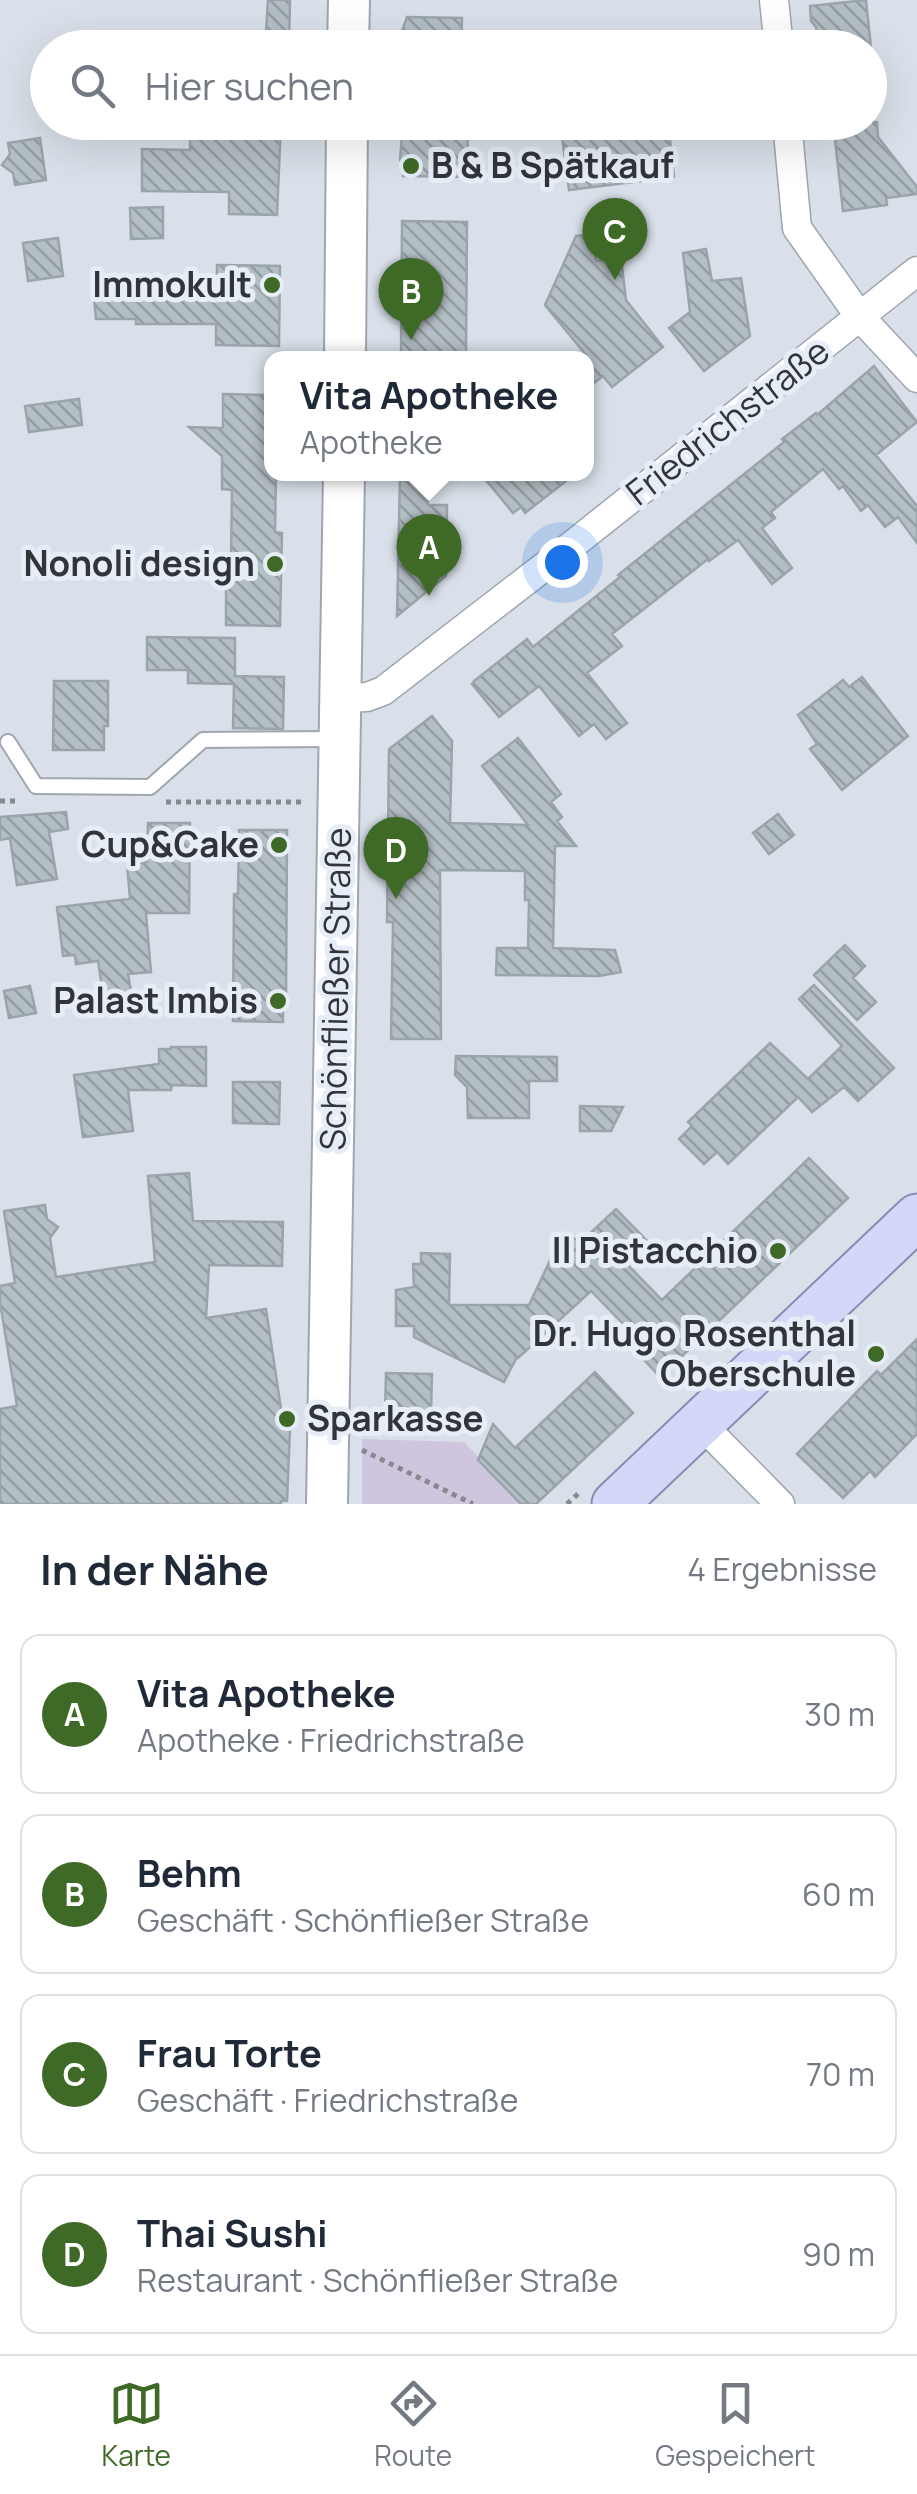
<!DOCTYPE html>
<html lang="de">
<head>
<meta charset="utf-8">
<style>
	:root { --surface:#fff; --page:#f6f6f7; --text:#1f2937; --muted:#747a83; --line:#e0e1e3; --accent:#3f6926 }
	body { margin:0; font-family:Manrope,sans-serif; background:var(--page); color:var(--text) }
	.you { position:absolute; left:562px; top:562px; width:35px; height:35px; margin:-25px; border:8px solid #fff; border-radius:50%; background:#1a73e8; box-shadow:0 0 0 15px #1a73e833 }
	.badge { display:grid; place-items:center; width:65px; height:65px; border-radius:50%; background:var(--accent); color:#fff; font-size:32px; font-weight:700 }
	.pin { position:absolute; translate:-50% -82px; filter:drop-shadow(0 2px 5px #0008) }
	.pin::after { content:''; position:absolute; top:52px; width:35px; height:30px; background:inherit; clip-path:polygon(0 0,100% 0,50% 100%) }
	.popup { position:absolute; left:264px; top:351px; width:330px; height:130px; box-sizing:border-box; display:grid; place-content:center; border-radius:20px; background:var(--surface); filter:drop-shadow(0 2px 8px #0005); font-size:32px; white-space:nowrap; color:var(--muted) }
	.popup b { font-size:38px; color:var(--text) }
	.popup::after { content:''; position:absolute; left:50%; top:100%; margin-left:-20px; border:20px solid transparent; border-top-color:var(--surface) }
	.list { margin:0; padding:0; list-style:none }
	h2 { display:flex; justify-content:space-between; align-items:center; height:130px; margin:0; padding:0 40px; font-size:42px }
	h2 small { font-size:32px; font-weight:400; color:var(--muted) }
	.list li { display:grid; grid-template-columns:65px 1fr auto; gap:30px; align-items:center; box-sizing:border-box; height:160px; margin:0 20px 20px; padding:0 20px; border:2px solid var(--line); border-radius:20px }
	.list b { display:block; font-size:38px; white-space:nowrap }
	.list p { margin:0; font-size:32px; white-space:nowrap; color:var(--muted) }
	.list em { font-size:32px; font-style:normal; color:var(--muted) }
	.icon { flex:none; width:55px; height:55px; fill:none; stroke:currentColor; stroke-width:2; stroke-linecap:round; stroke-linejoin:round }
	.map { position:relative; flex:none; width:917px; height:1504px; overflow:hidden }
	.search { position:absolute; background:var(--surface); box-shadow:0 10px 40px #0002; left:30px; right:30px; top:30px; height:110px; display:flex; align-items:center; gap:25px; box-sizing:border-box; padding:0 35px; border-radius:55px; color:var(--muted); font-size:38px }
	.sheet { height:850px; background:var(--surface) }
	nav { display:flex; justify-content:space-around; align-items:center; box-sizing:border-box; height:140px; border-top:2px solid var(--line); background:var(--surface); font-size:28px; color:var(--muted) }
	nav a { display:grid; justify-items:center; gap:5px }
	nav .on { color:var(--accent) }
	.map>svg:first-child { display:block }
</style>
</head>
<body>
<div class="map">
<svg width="917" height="1504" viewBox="0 0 917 1504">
	<defs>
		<pattern id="building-back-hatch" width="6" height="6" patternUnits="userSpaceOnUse" patternTransform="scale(2.5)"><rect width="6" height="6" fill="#b4bfc5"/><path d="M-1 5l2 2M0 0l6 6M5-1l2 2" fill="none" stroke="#939ca1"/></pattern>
	</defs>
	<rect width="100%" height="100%" fill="#d9e0e9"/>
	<path fill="#cfc5de" d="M 362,1439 L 464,1442 L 524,1504 L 362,1504 Z"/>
	<path fill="url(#building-back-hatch)" stroke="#9aa5ab" stroke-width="2.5" d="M 268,0 L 290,0 L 289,48 L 265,48 Z
		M 866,0 L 871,48 L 818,48 L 816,27 L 811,21 L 810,6 Z
		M 407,17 L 462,18 L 461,48 L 396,48 Z
		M 230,122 L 281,123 L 277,215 L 229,214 L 229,192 L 142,191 L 142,149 L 190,150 L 190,136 L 230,137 Z
		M 403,122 L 456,122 L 456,133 L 467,134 L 470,177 L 403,176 L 403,162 L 400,160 Z
		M 560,122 L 668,122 L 674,177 L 569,190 Z
		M 833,122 L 877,122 L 878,137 L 917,187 L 917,194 L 886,198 L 887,205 L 843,211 Z
		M 40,138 L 46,180 L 15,185 L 13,173 L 2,165 L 10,154 L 8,143 Z
		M 163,207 L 163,238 L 131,239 L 130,208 Z
		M 402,221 L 467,222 L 466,358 L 401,358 Z
		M 593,234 L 596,261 L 621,258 L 626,300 L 663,347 L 612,387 L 603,376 L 586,389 L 586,355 L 545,305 L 576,236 Z
		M 58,238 L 63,276 L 28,281 L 23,243 Z
		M 706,249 L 712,281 L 741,278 L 750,336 L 704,371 L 669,328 L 690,312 L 683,253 Z
		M 217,265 L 280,266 L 279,346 L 216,345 L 216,324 L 136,324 L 136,319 L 96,319 L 93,288 L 133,285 L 217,285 Z
		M 874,366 L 917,422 L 876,455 L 917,506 L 917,543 L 898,517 L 885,527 L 868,505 L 861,511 L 843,486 L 839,489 L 823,469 L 771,512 L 775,518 L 762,528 L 792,568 L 772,584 L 738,540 L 709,561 L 708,559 L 612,634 L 622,646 L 587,673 L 627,723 L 606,739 L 594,724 L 579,736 L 539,686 L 499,717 L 472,684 L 474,681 L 527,639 L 533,647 L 620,577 L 618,575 L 784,442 L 782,439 L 816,413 L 817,415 Z
		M 223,394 L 272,395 L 272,474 L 276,474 L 275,532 L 282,533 L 280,626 L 226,625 L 226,559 L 231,559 L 232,490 L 222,489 L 222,456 L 189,427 L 223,428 Z
		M 79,399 L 82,425 L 29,432 L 25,406 Z
		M 400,474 L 429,474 L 428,505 L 447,505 L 446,576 L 397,616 Z
		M 481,474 L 575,474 L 525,513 L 521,507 L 513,513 Z
		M 147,637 L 235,638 L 235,676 L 284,677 L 283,729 L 233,728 L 234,684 L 188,683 L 188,670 L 147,670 Z
		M 862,677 L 908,736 L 842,790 L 810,749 L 817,744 L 798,715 L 843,680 L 849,687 Z
		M 54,681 L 108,681 L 108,726 L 104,726 L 104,750 L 53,750 Z
		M 432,716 L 452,741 L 450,823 L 528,825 L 482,766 L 518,738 L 561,794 L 551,802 L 562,817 L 557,821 L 576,846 L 555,846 L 553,948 L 615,950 L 621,972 L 599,976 L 496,975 L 497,948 L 528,948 L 529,900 L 525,900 L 525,871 L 440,870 L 441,1039 L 391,1039 L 393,922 L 387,922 L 389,749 Z
		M 66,812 L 68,829 L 49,832 L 57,879 L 17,885 L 10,838 L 0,840 L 0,817 Z
		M 778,814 L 794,835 L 769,854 L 753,833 Z
		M 148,823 L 190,823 L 189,913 L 146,913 L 151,972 L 128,974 L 133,1003 L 105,1007 L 98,961 L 76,964 L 75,955 L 63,956 L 57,907 L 130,899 L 127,864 L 147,862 Z
		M 239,830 L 287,830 L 286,1007 L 283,1007 L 283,1022 L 233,1021 L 234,894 L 238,894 Z
		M 845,945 L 865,966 L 853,978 L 876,1002 L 857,1020 L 814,975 Z
		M 814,985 L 894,1068 L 858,1101 L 844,1087 L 812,1112 L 798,1097 L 728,1164 L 717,1152 L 704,1164 L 679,1139 L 692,1126 L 688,1122 L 770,1043 L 808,1079 L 842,1046 L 799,999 Z
		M 30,986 L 36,1013 L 9,1018 L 4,991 Z
		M 171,1047 L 206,1047 L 206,1086 L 172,1085 L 171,1090 L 128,1090 L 133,1131 L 83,1137 L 74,1075 L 159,1064 L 159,1049 L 171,1049 Z
		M 456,1056 L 557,1057 L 557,1081 L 529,1081 L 529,1118 L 468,1118 L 467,1087 L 455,1075 Z
		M 233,1082 L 280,1082 L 279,1124 L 233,1123 Z
		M 580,1106 L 623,1107 L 611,1131 L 580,1131 Z
		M 809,1158 L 848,1198 L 660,1377 L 623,1337 L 630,1331 L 591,1291 L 518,1358 L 517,1357 L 504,1382 L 414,1337 L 414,1326 L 396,1326 L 396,1290 L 414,1287 L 413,1264 L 421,1264 L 421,1253 L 450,1254 L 449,1305 L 529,1305 L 561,1237 L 583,1240 L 616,1209 L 651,1245 L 629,1266 L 662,1300 Z
		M 189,1173 L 193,1221 L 283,1222 L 282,1266 L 209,1265 L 206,1318 L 266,1309 L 284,1429 L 290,1429 L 287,1501 L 281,1501 L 281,1504 L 0,1504 L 0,1409 L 17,1406 L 0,1302 L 0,1286 L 15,1283 L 4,1211 L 45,1205 L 47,1219 L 58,1227 L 50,1238 L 56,1277 L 155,1262 L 148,1176 Z
		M 917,1339 L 917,1434 L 875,1477 L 870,1471 L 843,1498 L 797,1454 L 877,1371 L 881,1375 Z
		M 595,1372 L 633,1413 L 536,1504 L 521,1504 L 478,1460 L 493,1424 L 515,1448 Z
		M 386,1373 L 432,1374 L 431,1413 L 385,1412 Z"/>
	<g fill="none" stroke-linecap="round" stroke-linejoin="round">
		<defs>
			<path id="lane" d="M 8,742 L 36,786 L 150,787 L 203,740 L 335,739"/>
			<path id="street" d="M 774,0 L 779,48
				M 787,122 L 797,228 L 860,317 L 917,378
				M 340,698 L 367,697 L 383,691 L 571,546 L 917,271
				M 701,1424 L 780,1504"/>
			<path id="secondary" d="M 348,48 L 349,0
				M 345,358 L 347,122
				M 327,1504 L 344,474"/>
			<path id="primary" d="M 615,1504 L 917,1217"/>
		</defs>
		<use href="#lane" stroke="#9fa6af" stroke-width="18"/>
		<use href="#street" stroke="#9fa6af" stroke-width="31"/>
		<use href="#secondary" stroke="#9fa6af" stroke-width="44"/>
		<use href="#primary" stroke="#878cb2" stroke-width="49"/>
		<path stroke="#858a90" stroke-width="5" stroke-dasharray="5 5" stroke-linecap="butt" d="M 0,801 L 20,801
			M 166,802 L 305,802
			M 362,1450 L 473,1504
			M 567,1504 L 580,1492"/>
		<use href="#lane" stroke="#fff" stroke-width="14"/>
		<use href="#street" stroke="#fff" stroke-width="28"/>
		<use href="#secondary" stroke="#fff" stroke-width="40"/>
		<use href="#primary" stroke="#d3d7f8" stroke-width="45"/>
	</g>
	<g fill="#3f6926" stroke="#e6edf6" stroke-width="4">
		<circle cx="411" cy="166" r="10"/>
		<circle cx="272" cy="285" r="10"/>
		<circle cx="275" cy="564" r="10"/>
		<circle cx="279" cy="845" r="10"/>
		<circle cx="278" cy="1001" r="10"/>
		<circle cx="778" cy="1251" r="10"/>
		<circle cx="876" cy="1354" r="10"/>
		<circle cx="287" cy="1419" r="10"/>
	</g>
	<g text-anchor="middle" stroke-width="10" stroke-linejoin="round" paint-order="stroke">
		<g font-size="35" font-weight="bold" fill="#313438" stroke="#e6edf6" text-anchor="end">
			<text x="431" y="178" text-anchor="start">B &amp; B Spätkauf</text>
			<text x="252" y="297">Immokult</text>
			<text x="255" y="576">Nonoli design</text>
			<text x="259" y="857">Cup&amp;Cake</text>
			<text x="258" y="1013">Palast Imbis</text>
			<text x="758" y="1263">Il Pistacchio</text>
			<text x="856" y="1346">Dr. Hugo Rosenthal<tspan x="856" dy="40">Oberschule</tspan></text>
			<text x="307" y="1431" text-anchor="start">Sparkasse</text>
		</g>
		<g font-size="35" fill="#313438" stroke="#e6edf6">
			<text transform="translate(728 422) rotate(-38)" y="12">Friedrichstraße</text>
			<text transform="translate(336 989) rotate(-89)" y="12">Schönfließer Straße</text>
		</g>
	</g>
</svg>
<div class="you"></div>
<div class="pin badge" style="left:429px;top:596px">A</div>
<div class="popup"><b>Vita Apotheke</b>Apotheke</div>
<div class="pin badge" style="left:411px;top:340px">B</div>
<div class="pin badge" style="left:615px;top:280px">C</div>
<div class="pin badge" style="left:396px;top:899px">D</div>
<div class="search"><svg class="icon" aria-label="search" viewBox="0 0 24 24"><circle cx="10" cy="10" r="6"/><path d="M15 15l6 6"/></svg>Hier suchen</div>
</div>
<section class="sheet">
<h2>In der Nähe<small>4 Ergebnisse</small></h2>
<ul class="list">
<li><span class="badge">A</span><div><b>Vita Apotheke</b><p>Apotheke · Friedrichstraße</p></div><em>30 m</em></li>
<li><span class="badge">B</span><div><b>Behm</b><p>Geschäft · Schönfließer Straße</p></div><em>60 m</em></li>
<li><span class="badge">C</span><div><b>Frau Torte</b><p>Geschäft · Friedrichstraße</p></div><em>70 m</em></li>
<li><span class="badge">D</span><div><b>Thai Sushi</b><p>Restaurant · Schönfließer Straße</p></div><em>90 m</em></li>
</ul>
</section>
<nav>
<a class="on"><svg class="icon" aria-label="map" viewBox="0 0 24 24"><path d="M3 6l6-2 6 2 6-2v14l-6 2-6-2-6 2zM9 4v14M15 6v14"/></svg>Karte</a>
<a><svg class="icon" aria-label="directions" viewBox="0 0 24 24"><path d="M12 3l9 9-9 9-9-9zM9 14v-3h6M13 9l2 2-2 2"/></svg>Route</a>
<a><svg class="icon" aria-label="saved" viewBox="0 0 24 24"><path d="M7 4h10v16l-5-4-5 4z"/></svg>Gespeichert</a>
</nav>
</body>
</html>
